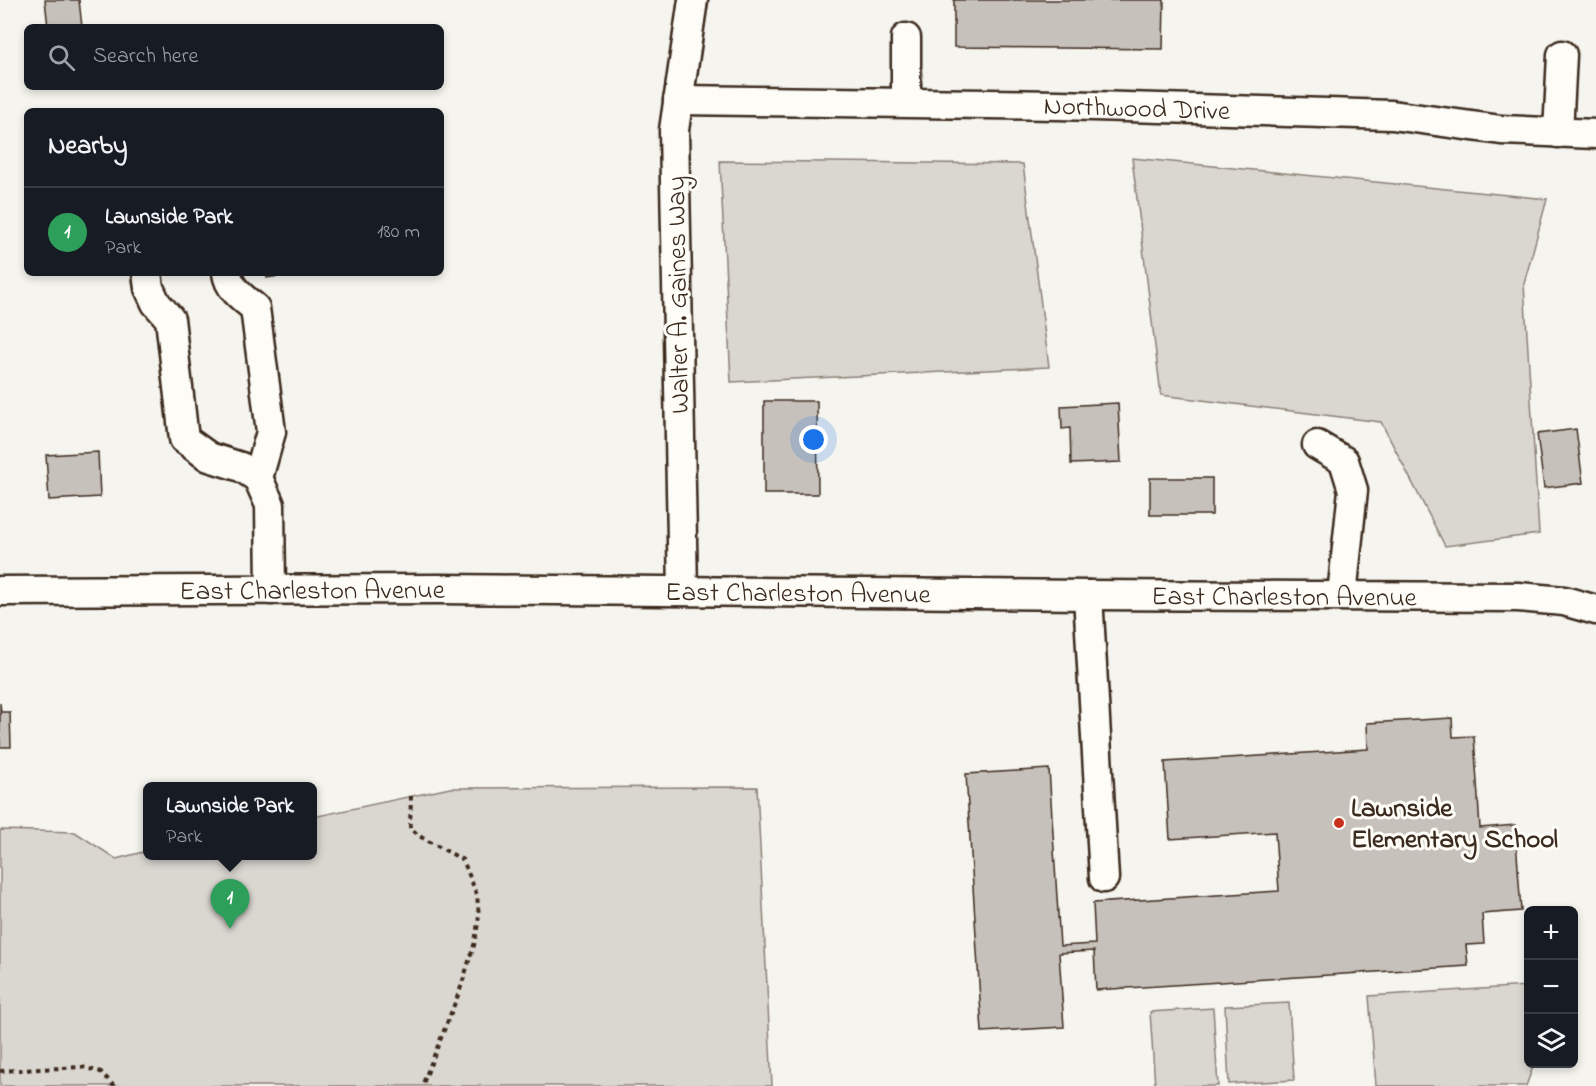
<!DOCTYPE html>
<html lang="en">
<head>
<meta charset="utf-8">
<style>
	:root { --surface:#171b24; --page:#20242c; --text:#f1f3f6; --muted:#9ea1a6; --line:#363941; --accent:#d93025 }
	body { margin:0; font-family:"Indie Flower",sans-serif; background:var(--page); color:var(--text) }
	.controls { position:absolute; right:18px; bottom:18px; display:grid; overflow:hidden; border-radius:9px; box-shadow:0 3px 9px #0003 }
	.controls button { width:54px; height:54px; display:grid; place-items:center; padding:0; border:0; border-bottom:2px solid var(--line); background:var(--surface); color:var(--text); font:30px sans-serif }
	.you { position:absolute; left:814px; top:440px; width:21px; height:21px; margin:-15px; border:4px solid #fff; border-radius:50%; background:#1a73e8; box-shadow:0 0 0 9px #1a73e833 }
	.badge { display:grid; place-items:center; width:39px; height:39px; border-radius:50%; background:var(--accent); color:#fff; font-size:20px; font-weight:700 }
	.pin { position:absolute; translate:-50% -50px; filter:drop-shadow(0 2px 3px #0008) }
	.pin::after { content:''; position:absolute; top:32px; width:21px; height:18px; background:inherit; clip-path:polygon(0 0,100% 0,50% 100%) }
	.popup { position:absolute; left:143px; top:782px; width:174px; height:78px; box-sizing:border-box; display:grid; place-content:center; border-radius:9px; background:var(--surface); filter:drop-shadow(0 2px 4px #0005); font-size:20px; white-space:nowrap; color:var(--muted) }
	.popup b { font-size:22px; color:var(--text) }
	.popup::after { content:''; position:absolute; left:50%; top:100%; margin-left:-12px; border:12px solid transparent; border-top-color:var(--surface) }
	.list { margin:0; padding:0; list-style:none }
	h2 { display:flex; justify-content:space-between; align-items:center; height:78px; margin:0; padding:0 24px; font-size:26px }
	h2 small { font-size:20px; font-weight:400; color:var(--muted) }
	.list li { display:grid; grid-template-columns:39px 1fr auto; gap:18px; align-items:center; box-sizing:border-box; height:90px; padding:0 24px; border-top:2px solid var(--line) }
	.list b { display:block; font-size:22px; white-space:nowrap }
	.list p { margin:0; font-size:20px; white-space:nowrap; color:var(--muted) }
	.list em { font-size:20px; font-style:normal; color:var(--muted) }
	.icon { flex:none; width:33px; height:33px; fill:none; stroke:currentColor; stroke-width:2; stroke-linecap:round; stroke-linejoin:round }
	.map { position:relative; flex:none; width:1596px; height:1086px; overflow:hidden }
	.search { position:absolute; background:var(--surface); box-shadow:0 3px 9px #0003; left:24px; top:24px; width:420px; height:66px; display:flex; align-items:center; gap:15px; box-sizing:border-box; padding:0 21px; border-radius:9px; color:var(--muted); font-size:22px }
	.panel { position:absolute; background:var(--surface); box-shadow:0 3px 9px #0003; left:24px; top:108px; width:420px; height:168px; border-radius:9px }
	.map>svg:first-child { display:block }
</style>
</head>
<body>
<div class="map">
<svg width="1596" height="1086" viewBox="0 0 1596 1086">
	<rect width="100%" height="100%" fill="#f5f4ee"/>
	<filter id="ink" filterUnits="userSpaceOnUse"><feTurbulence type="fractalNoise" baseFrequency=".0167" numOctaves="2"/><feDisplacementMap in="SourceGraphic" scale="12" xChannelSelector="R" yChannelSelector="G"/><feConvolveMatrix kernelMatrix="1 2 1 2 8 2 1 2 1" color-interpolation-filters="sRGB"/></filter>
	<g filter="url(#ink)">
		<path fill="#dad6d0" stroke="#8a8077" stroke-width="1.5" d="M 1132,158 L 1547,199 L 1524,284 L 1539,534 L 1445,546 L 1381,422 L 1161,395 Z
			M 720,161 L 1023,164 L 1049,367 L 731,382 Z
			M 757,787 L 772,1086 L 0,1086 L 0,830 L 75,832 L 116,859 L 147,851 L 148,856 L 312,856 L 313,817 L 450,788 Z
			M 1528,986 L 1528,1064 L 1534,1064 L 1526,1086 L 1376,1086 L 1369,996 Z
			M 1289,1003 L 1294,1080 L 1229,1084 L 1225,1006 Z
			M 1213,1008 L 1218,1086 L 1155,1086 L 1150,1012 Z"/>
		<path fill="#c7c1bb" stroke="#3b2a1e" stroke-width="1.5" d="M 45,0 L 79,0 L 82,27 L 48,27 Z
			M 954,0 L 1164,0 L 1163,49 L 954,47 Z
			M 267,273 L 300,273 L 267,278 Z
			M 764,401 L 817,401 L 818,494 L 764,494 Z
			M 1118,403 L 1121,462 L 1071,464 L 1070,428 L 1062,429 L 1061,406 Z
			M 1576,429 L 1583,483 L 1544,488 L 1537,434 Z
			M 98,452 L 100,497 L 49,500 L 46,455 Z
			M 1150,478 L 1212,478 L 1212,515 L 1150,515 Z
			M 0,703 L 1,712 L 10,712 L 11,747 L 0,747 Z
			M 1452,718 L 1453,737 L 1474,736 L 1480,828 L 1515,825 L 1521,911 L 1482,914 L 1484,944 L 1466,945 L 1468,966 L 1096,990 L 1094,951 L 1059,953 L 1064,1027 L 982,1032 L 966,774 L 1049,769 L 1060,946 L 1095,944 L 1093,903 L 1279,891 L 1275,832 L 1170,839 L 1165,762 L 1368,749 L 1367,723 Z"/>
		<g fill="none" stroke-linecap="round" stroke-linejoin="round">
			<defs>
				<g id="minor">
					<path d="M 906,38 L 906,102"/>
					<path id="s1" d="M 678,100 L 1059,105 L 1392,115 L 1501,130 L 1596,134"/>
					<path d="M 1558,133 L 1562,55"/>
					<path d="M 147,273 L 149,288 L 156,303 L 170,319 L 184,439 L 209,457 L 241,467 L 258,478 L 270,505 L 271,590"/>
					<path d="M 227,273 C 229,289 244,299 255,308 L 271,432 L 258,478"/>
					<path d="M 1317,445 L 1344,461 L 1353,490 L 1342,595"/>
					<path id="s2" d="M 0,591 L 439,589 L 1088,595 L 1518,597 L 1564,601 L 1596,610"/>
					<path d="M 683,591 L 674,130 L 693,0"/>
					<path d="M 1088,595 L 1104,878"/>
				</g>
			</defs>
			<use href="#minor" stroke="#3b2a1e" stroke-width="33"/>
			<path stroke="#3b2a1e" stroke-width="4" stroke-dasharray="4.5 4.5" stroke-linecap="butt" d="M 411,796 L 410,827 L 419,836 L 463,860 L 477,895 L 479,916 L 475,942 L 460,990 L 422,1086
				M 0,1071 L 82,1067 L 101,1072 L 114,1086"/>
			<use href="#minor" stroke="#fdfcf7" stroke-width="28"/>
		</g>
	</g>
	<circle fill="#c8321e" stroke="#fdfcf7" stroke-width="2" cx="1339" cy="823" r="6"/>
	<g text-anchor="middle" stroke-width="6" stroke-linejoin="round" paint-order="stroke">
		<g font-size="27" fill="#3b2a1e" stroke="#fdfcf7">
			<text dy="9" stroke="none"><textPath href="#s1" startOffset="459">Northwood Drive</textPath></text>
			<text transform="translate(677 295) rotate(-91)" y="9">Walter A. Gaines Way</text>
			<text dy="9" stroke="none"><textPath href="#s2" startOffset="312">East Charleston Avenue</textPath></text>
			<text dy="9" stroke="none"><textPath href="#s2" startOffset="798">East Charleston Avenue</textPath></text>
			<text dy="9" stroke="none"><textPath href="#s2" startOffset="1284">East Charleston Avenue</textPath></text>
		</g>
		<g font-size="27" font-weight="bold" fill="#3b2a1e" stroke="#fdfcf7" text-anchor="start">
			<text x="1351" y="816">Lawnside<tspan x="1351" dy="31">Elementary School</tspan></text>
		</g>
	</g>
</svg>
<div class="controls">
<button>+</button>
<button>−</button>
<button><svg class="icon" aria-label="layers" viewBox="0 0 24 24"><path d="M12 4l9 5-9 5-9-5zM3 14l9 5 9-5"/></svg></button>
</div>
<div class="you"></div>
<div class="pin badge" style="left:230px;top:929px;background:#2e9e5b">1</div>
<div class="popup"><b>Lawnside Park</b>Park</div>
<div class="search"><svg class="icon" aria-label="search" viewBox="0 0 24 24"><circle cx="10" cy="10" r="6"/><path d="M15 15l6 6"/></svg>Search here</div>
<section class="panel">
<h2>Nearby<small></small></h2>
<ul class="list">
<li><span class="badge" style="background:#2e9e5b">1</span><div><b>Lawnside Park</b><p>Park</p></div><em>180 m</em></li>
</ul>
</section>
</div>
</body>
</html>
